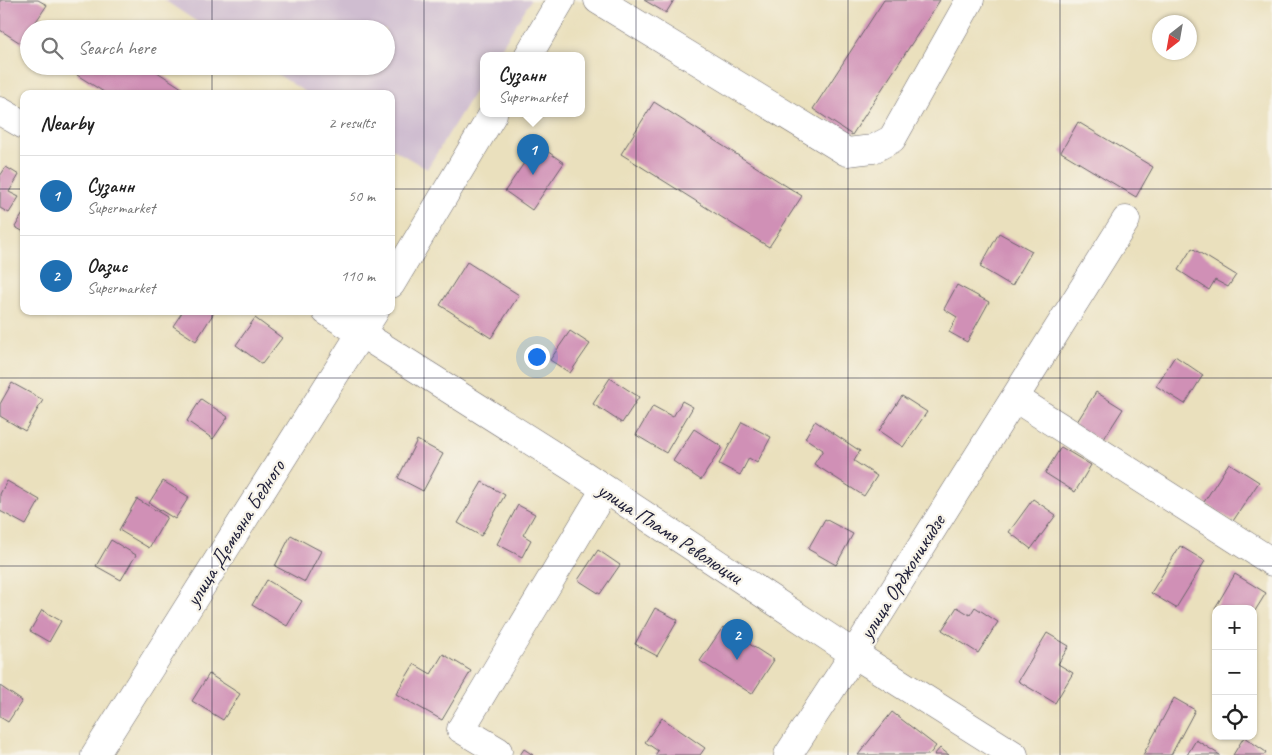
<!DOCTYPE html>
<html lang="en">
<head>
<meta charset="utf-8">
<style>
	:root { --surface:#fff; --page:#f2f2f2; --text:#222; --muted:#767676; --line:#e0e0e0; --accent:#1f6fb2 }
	body { margin:0; font-family:Caveat,sans-serif; background:var(--page); color:var(--text) }
	.controls { position:absolute; right:15px; bottom:15px; display:grid; overflow:hidden; border-radius:10px; box-shadow:0 1px 4px #0004 }
	.controls button { width:45px; height:45px; display:grid; place-items:center; padding:0; border:0; border-bottom:1px solid var(--line); background:var(--surface); color:var(--text); font:25px sans-serif }
	.compass { position:absolute; left:1152px; top:15px; width:45px; height:45px; border-radius:50%; background:var(--surface); box-shadow:0 1px 4px #0004; rotate:211deg }
	.you { position:absolute; left:536px; top:356px; width:18px; height:18px; margin:-12px; border:4px solid #fff; border-radius:50%; background:#1a73e8; box-shadow:0 0 0 8px #1a73e833 }
	.badge { display:grid; place-items:center; width:32px; height:32px; border-radius:50%; background:var(--accent); color:#fff; font-size:16px; font-weight:700 }
	.pin { position:absolute; translate:-50% -41px; filter:drop-shadow(0 1px 2px #0008) }
	.pin::after { content:''; position:absolute; top:26px; width:18px; height:15px; background:inherit; clip-path:polygon(0 0,100% 0,50% 100%) }
	.popup { position:absolute; left:480px; top:52px; width:105px; height:65px; box-sizing:border-box; display:grid; place-content:center; border-radius:10px; background:var(--surface); filter:drop-shadow(0 1px 4px #0005); font-size:16px; white-space:nowrap; color:var(--muted) }
	.popup b { font-size:19px; color:var(--text) }
	.popup::after { content:''; position:absolute; left:50%; top:100%; margin-left:-10px; border:10px solid transparent; border-top-color:var(--surface) }
	.list { margin:0; padding:0; list-style:none }
	h2 { display:flex; justify-content:space-between; align-items:center; height:65px; margin:0; padding:0 20px; font-size:21px }
	h2 small { font-size:16px; font-weight:400; color:var(--muted) }
	.list li { display:grid; grid-template-columns:32px 1fr auto; gap:15px; align-items:center; box-sizing:border-box; height:80px; padding:0 20px; border-top:1px solid var(--line) }
	.list b { display:block; font-size:19px; white-space:nowrap }
	.list p { margin:0; font-size:16px; white-space:nowrap; color:var(--muted) }
	.list em { font-size:16px; font-style:normal; color:var(--muted) }
	.icon { flex:none; width:28px; height:28px; fill:none; stroke:currentColor; stroke-width:2; stroke-linecap:round; stroke-linejoin:round }
	.map { position:relative; flex:none; width:1272px; height:755px; overflow:hidden }
	.search { position:absolute; background:var(--surface); box-shadow:0 1px 4px #0004; left:20px; top:20px; width:375px; height:55px; display:flex; align-items:center; gap:12px; box-sizing:border-box; padding:0 18px; border-radius:28px; color:var(--muted); font-size:19px }
	.panel { position:absolute; background:var(--surface); box-shadow:0 1px 4px #0004; left:20px; top:90px; width:375px; height:225px; border-radius:10px }
	.map>svg:first-child { display:block }
</style>
</head>
<body>
<div class="map">
<svg width="1272" height="755" viewBox="0 0 1272 755">
	<rect width="100%" height="100%" fill="#f7f3e8"/>
	<filter id="ink" filterUnits="userSpaceOnUse"><feTurbulence type="fractalNoise" baseFrequency=".02" numOctaves="2"/><feDisplacementMap in="SourceGraphic" scale="10" xChannelSelector="R" yChannelSelector="G"/><feConvolveMatrix kernelMatrix="1 2 1 2 8 2 1 2 1" color-interpolation-filters="sRGB"/></filter>
	<filter id="wash" filterUnits="userSpaceOnUse"><feTurbulence type="fractalNoise" baseFrequency=".0096" numOctaves="4" result="noise"/><feDisplacementMap in="SourceGraphic" scale="20" xChannelSelector="R" yChannelSelector="G"/><feGaussianBlur stdDeviation="1.12" result="paint"/><feColorMatrix in="noise" values="0 0 0 0 0 0 0 0 0 0 0 0 0 0 0 0 0 1.4 0 .05"/><feComposite in="paint" operator="in"/></filter>
	<g filter="url(#wash)">
		<rect width="100%" height="100%" fill="#eae0bd"/>
		<path fill="#cfbdd0" d="M 164,0 L 531,0 L 496,56 L 484,56 L 484,76 L 427,169 L 391,148 L 391,94 L 308,94 L 265,66 L 386,66 L 386,29 L 208,29 Z"/>
		<g id="blocks">
			<path fill="#d090b6" d="M 0,0 L 38,0 L 47,5 L 31,29 L 29,29 L 29,33 L 22,44 L 0,30 Z
				M 644,0 L 674,0 L 666,13 Z
				M 884,0 L 940,0 L 852,135 L 813,109 Z
				M 82,66 L 148,66 L 191,94 L 107,94 L 77,75 Z
				M 654,102 L 802,196 L 769,247 L 621,154 Z
				M 1078,122 L 1153,167 L 1136,197 L 1061,152 Z
				M 537,144 L 564,163 L 532,210 L 505,191 Z
				M 6,167 L 19,175 L 9,192 L 19,197 L 9,213 L 0,208 L 0,176 Z
				M 24,212 L 24,232 L 15,227 Z
				M 999,233 L 1032,251 L 1012,286 L 980,267 Z
				M 1192,248 L 1236,275 L 1228,287 L 1215,280 L 1209,290 L 1178,270 Z
				M 467,262 L 519,295 L 491,338 L 440,305 Z
				M 957,285 L 989,302 L 967,342 L 949,332 L 957,317 L 944,309 Z
				M 183,311 L 215,311 L 196,341 L 173,326 Z
				M 255,318 L 282,338 L 262,364 L 236,345 Z
				M 570,331 L 590,344 L 570,373 L 550,360 Z
				M 1175,356 L 1203,375 L 1185,404 L 1156,386 Z
				M 610,378 L 639,397 L 622,423 L 593,404 Z
				M 12,383 L 43,400 L 25,431 L 0,416 L 0,404 Z
				M 1096,392 L 1123,409 L 1102,442 L 1075,425 Z
				M 902,396 L 927,412 L 903,447 L 879,431 Z
				M 201,399 L 228,417 L 213,439 L 187,421 Z
				M 682,401 L 693,407 L 666,453 L 636,435 L 653,406 L 673,417 Z
				M 815,421 L 860,451 L 854,461 L 877,476 L 864,496 L 814,464 L 823,450 L 805,438 Z
				M 742,422 L 771,437 L 757,463 L 749,458 L 740,475 L 719,464 Z
				M 694,429 L 722,447 L 701,480 L 673,461 Z
				M 417,440 L 443,454 L 423,491 L 398,478 Z
				M 1061,447 L 1091,465 L 1075,492 L 1045,473 Z
				M 1229,463 L 1259,482 L 1233,521 L 1204,502 Z
				M 7,481 L 40,500 L 26,525 L 0,511 L 0,494 Z
				M 163,481 L 189,497 L 175,519 L 149,503 Z
				M 482,482 L 505,495 L 481,536 L 458,523 Z
				M 137,499 L 167,517 L 149,548 L 119,530 Z
				M 1033,499 L 1056,515 L 1031,549 L 1009,532 Z
				M 518,505 L 535,514 L 523,535 L 531,540 L 522,557 L 497,544 Z
				M 825,519 L 853,534 L 836,565 L 808,549 Z
				M 291,535 L 321,551 L 305,582 L 275,566 Z
				M 111,540 L 136,555 L 121,580 L 96,566 Z
				M 1180,546 L 1205,561 L 1176,608 L 1151,593 Z
				M 598,550 L 620,565 L 600,594 L 578,580 Z
				M 1235,574 L 1266,593 L 1253,614 L 1253,609 L 1217,609 L 1215,608 Z
				M 267,580 L 302,601 L 287,626 L 252,605 Z
				M 957,607 L 970,615 L 975,607 L 998,622 L 978,653 L 942,630 Z
				M 655,608 L 678,620 L 657,656 L 635,644 Z
				M 42,610 L 61,621 L 49,642 L 30,631 Z
				M 723,627 L 774,660 L 752,694 L 700,661 Z
				M 1047,633 L 1069,646 L 1058,664 L 1073,673 L 1055,703 L 1018,681 Z
				M 443,654 L 471,671 L 442,720 L 396,694 L 414,664 L 431,674 Z
				M 209,674 L 240,694 L 223,720 L 192,701 Z
				M 0,686 L 22,701 L 8,722 L 0,717 Z
				M 1174,698 L 1195,710 L 1171,755 L 1143,755 Z
				M 892,712 L 936,746 L 929,755 L 858,755 Z
				M 662,718 L 705,748 L 700,755 L 655,755 L 658,751 L 645,742 Z
				M 1244,737 L 1266,752 L 1264,755 L 1233,755 Z
				M 1196,740 L 1220,755 L 1187,755 Z
				M 940,748 L 949,755 L 934,755 Z
				M 524,749 L 533,755 L 520,755 Z"/>
		</g>
	</g>
	<g filter="url(#ink)">
		<use href="#blocks" fill-opacity="0" stroke="#686468" stroke-width="1"/>
		<g fill="none" stroke-linecap="round" stroke-linejoin="round">
			<defs>
				<path id="minor" d="M 598,0 L 847,152 L 873,149 L 892,139 L 970,0
					M 528,56 L 561,0
					M 0,111 L 24,125
					M 391,284 L 493,114
					M 326,311 L 572,467 L 854,654 L 1014,755
					M 1015,398 L 1272,562
					M 498,751 L 461,729 L 605,489
					M 95,755 L 375,311
					M 788,755 L 854,654 L 1126,220"/>
			</defs>
			<use href="#minor" stroke="#686468" stroke-width="29"/>
			<use href="#minor" stroke="#fff" stroke-width="28"/>
		</g>
	</g>
	<path fill="none" stroke="#22223b" stroke-width="1" stroke-opacity="0.55" d="M 212,0 L 212,29M 424,0 L 424,755M 636,0 L 636,755M 848,0 L 848,755M 1060,0 L 1060,755M 212,66 L 212,94M 0,189 L 24,189M 391,189 L 1272,189M 212,311 L 212,755M 0,378 L 1272,378M 0,566 L 1272,566"/>
	<g text-anchor="middle" stroke-width="4.5" stroke-linejoin="round" paint-order="stroke">
		<g font-size="21" fill="#22223b" stroke="#f7f3e8">
			<text transform="translate(235 533) rotate(-58)" y="7">улица Демьяна Бедного</text>
			<text transform="translate(670 533) rotate(33)" y="7">улица Пламя Революции</text>
			<text transform="translate(902 577) rotate(-58)" y="7">улица Орджоникидзе</text>
		</g>
	</g>
</svg>
<div class="controls">
<button>+</button>
<button>−</button>
<button><svg class="icon" aria-label="locate" viewBox="0 0 24 24"><circle cx="12" cy="12" r="6"/><path d="M12 2v4M12 18v4M2 12h4M18 12h4"/></svg></button>
</div>
<svg class="compass" viewBox="-18 -18 36 36"><path d="M0-13l5 13h-10z" fill="#e53935"/><path d="M0 13l5-13h-10z" fill="#767676"/></svg>
<div class="you"></div>
<div class="pin badge" style="left:533px;top:175px">1</div>
<div class="popup"><b>Сузанн</b>Supermarket</div>
<div class="pin badge" style="left:737px;top:660px">2</div>
<div class="search"><svg class="icon" aria-label="search" viewBox="0 0 24 24"><circle cx="10" cy="10" r="6"/><path d="M15 15l6 6"/></svg>Search here</div>
<section class="panel">
<h2>Nearby<small>2 results</small></h2>
<ul class="list">
<li><span class="badge">1</span><div><b>Сузанн</b><p>Supermarket</p></div><em>50 m</em></li>
<li><span class="badge">2</span><div><b>Оазис</b><p>Supermarket</p></div><em>110 m</em></li>
</ul>
</section>
</div>
</body>
</html>
